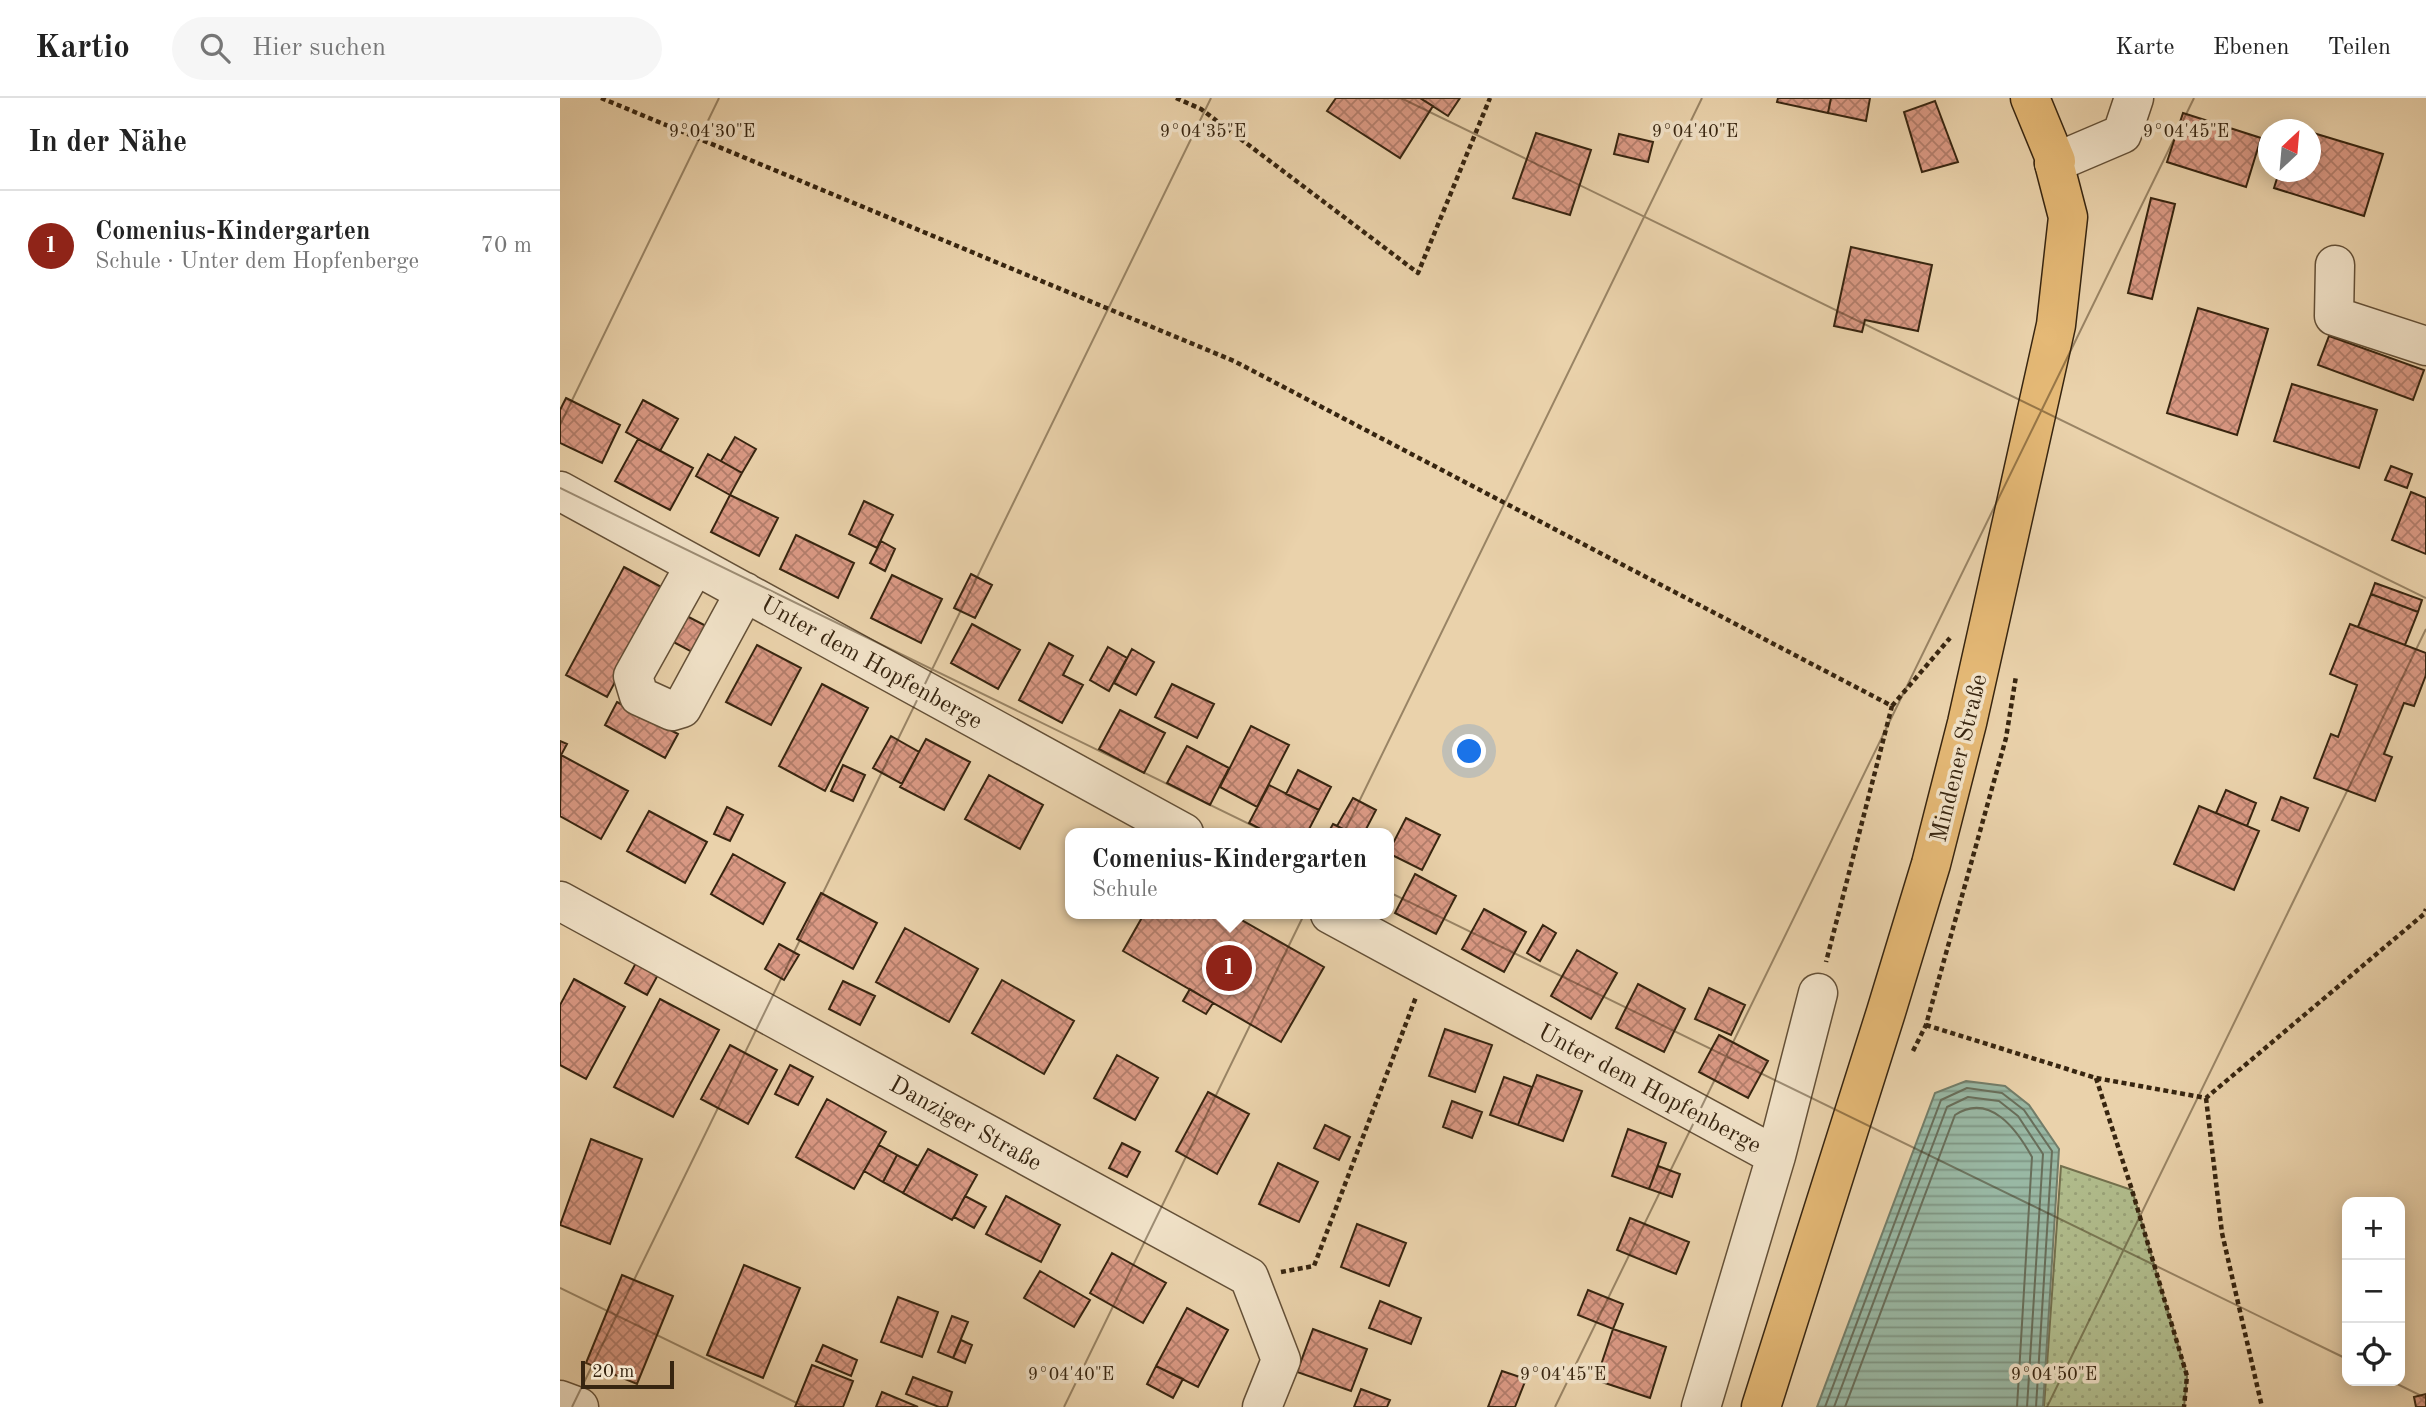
<!DOCTYPE html>
<html lang="de">
<head>
<meta charset="utf-8">
<style>
	:root { --surface:#fff; --page:#f6f6f6; --text:#222; --muted:#767676; --line:#e0e0e0; --accent:#8f2418 }
	body { margin:0; font-family:"Old Standard TT",serif; background:var(--page); color:var(--text) }
	.controls { position:absolute; right:21px; bottom:21px; display:grid; overflow:hidden; border-radius:14px; box-shadow:0 4px 18px #0003 }
	.controls button { width:63px; height:63px; display:grid; place-items:center; padding:0; border:0; border-bottom:2px solid var(--line); background:var(--surface); color:var(--text); font:35px sans-serif }
	.compass { position:absolute; left:1698px; top:21px; width:63px; height:63px; border-radius:50%; background:var(--surface); box-shadow:0 4px 18px #0003; rotate:26deg }
	.scale { position:absolute; left:21px; bottom:18px; width:93px; box-sizing:border-box; padding-left:7px; border:4px solid #372510; border-top:0; font-size:19px; line-height:24px; white-space:nowrap; color:#372510; -webkit-text-stroke:5px #f1e2c8; paint-order:stroke }
	.you { position:absolute; left:910px; top:654px; width:24px; height:24px; margin:-18px; border:5px solid #fff; border-radius:50%; background:#1a73e8; box-shadow:0 0 0 10px #1a73e833 }
	.badge { display:grid; place-items:center; width:46px; height:46px; border-radius:50%; background:var(--accent); color:#fff; font-size:23px; font-weight:700 }
	.pin { position:absolute; translate:-50% -50%; border:4px solid #fff; box-shadow:0 2px 7px #0006 }
	.popup { position:absolute; left:505px; top:730px; width:329px; height:91px; box-sizing:border-box; display:grid; place-content:center; border-radius:14px; background:var(--surface); filter:drop-shadow(0 2px 5px #0005); font-size:23px; white-space:nowrap; color:var(--muted) }
	.popup b { font-size:26px; color:var(--text) }
	.popup::after { content:''; position:absolute; left:50%; top:100%; margin-left:-14px; border:14px solid transparent; border-top-color:var(--surface) }
	.list { margin:0; padding:0; list-style:none }
	h2 { display:flex; justify-content:space-between; align-items:center; height:91px; margin:0; padding:0 28px; font-size:30px }
	h2 small { font-size:23px; font-weight:400; color:var(--muted) }
	.list li { display:grid; grid-template-columns:46px 1fr auto; gap:21px; align-items:center; box-sizing:border-box; height:112px; padding:0 28px; border-top:2px solid var(--line) }
	.list b { display:block; font-size:26px; white-space:nowrap }
	.list p { margin:0; font-size:23px; white-space:nowrap; color:var(--muted) }
	.list em { font-size:23px; font-style:normal; color:var(--muted) }
	.icon { flex:none; width:38px; height:38px; fill:none; stroke:currentColor; stroke-width:2; stroke-linecap:round; stroke-linejoin:round }
	.map { position:relative; flex:none; width:1866px; height:1309px; overflow:hidden }
	header { display:flex; align-items:center; gap:42px; box-sizing:border-box; height:98px; padding:0 35px; background:var(--surface); border-bottom:2px solid var(--line) }
	header strong { font-size:33px }
	nav { display:flex; gap:38px; margin-inline-start:auto; font-size:24px }
	.search { width:490px; height:63px; background:var(--page); display:flex; align-items:center; gap:18px; box-sizing:border-box; padding:0 24px; border-radius:38px; color:var(--muted); font-size:26px }
	main { display:flex }
	aside { flex:1; background:var(--surface) }
	.map>svg:first-child { display:block }
</style>
</head>
<body>
<header>
<strong>Kartio</strong>
<div class="search"><svg class="icon" aria-label="search" viewBox="0 0 24 24"><circle cx="10" cy="10" r="6"/><path d="M15 15l6 6"/></svg>Hier suchen</div>
<nav><a>Karte</a><a>Ebenen</a><a>Teilen</a></nav>
</header>
<main>
<aside>
<h2>In der Nähe<small></small></h2>
<ul class="list">
<li><span class="badge">1</span><div><b>Comenius-Kindergarten</b><p>Schule · Unter dem Hopfenberge</p></div><em>70 m</em></li>
</ul>
</aside>
<div class="map">
<svg width="1866" height="1309" viewBox="0 0 1866 1309">
	<defs>
		<pattern id="park-dots" width="8" height="8" patternUnits="userSpaceOnUse" patternTransform="scale(1.75)"><rect width="8" height="8" fill="#b1bd8d"/><path d="M2 2h.1M6 6h.1" fill="none" stroke="#99a279" stroke-width="1.8" stroke-linecap="round"/></pattern>
		<pattern id="water-rules" width="6" height="5" patternUnits="userSpaceOnUse" patternTransform="scale(1.75)"><rect width="6" height="5" fill="#99b8a4"/><path d="M0 2.5h6" fill="none" stroke="#7e9584"/></pattern>
		<pattern id="building-cross-hatch" width="8" height="8" patternUnits="userSpaceOnUse" patternTransform="scale(1.75)"><rect width="8" height="8" fill="#da9984"/><path d="M0 0l8 8M0 8l8-8" fill="none" stroke="#b27d6b"/></pattern>
	</defs>
	<rect width="100%" height="100%" fill="#ead2ab"/>
	<filter id="stains"><feTurbulence type="fractalNoise" baseFrequency=".00286" numOctaves="4"/><feColorMatrix values="0 0 0 0 .2 0 0 0 0 .09 0 0 0 0 .02 0 0 0 .5 -.17"/></filter>
	<radialGradient id="worn" r=".72"><stop offset=".6" stop-color="#630" stop-opacity="0"/><stop offset="1" stop-color="#630" stop-opacity=".3"/></radialGradient>
	<path fill="url(#park-dots)" stroke="#74714e" stroke-width="2" d="M 1501,1068 L 1572,1092 L 1627,1278 L 1624,1309 L 1484,1309 Z"/>
	<path fill="url(#water-rules)" stroke="#727d69" stroke-width="2" d="M 1406,983 L 1445,988 L 1469,1007 L 1499,1051 L 1483,1309 L 1257,1309 L 1375,995 Z"/>
	<g fill="none" stroke-linecap="round" stroke-linejoin="round">
		<path stroke="#686e5a" stroke-width="2" d="M 1265,1309 L 1381,1002 L 1407,990 L 1442,995 L 1464,1012 L 1492,1053 L 1476,1309
			M 1274,1309 L 1387,1009 L 1408,999 L 1439,1003 L 1458,1018 L 1483,1056 L 1467,1309
			M 1285,1309 L 1395,1017 C 1430,994 1457,1032 1472,1059 L 1457,1309"/>
	</g>
	<path fill="url(#building-cross-hatch)" stroke="#372510" stroke-width="2" d="M 776,0 L 860,0 L 873,8 L 840,60 L 767,13 Z
		M 860,0 L 900,0 L 888,18 Z
		M 1218,0 L 1271,0 L 1268,15 L 1217,4 Z
		M 1271,0 L 1310,0 L 1306,23 L 1268,15 Z
		M 1375,3 L 1398,64 L 1362,74 L 1344,14 Z
		M 1623,15 L 1701,40 L 1686,89 L 1607,64 Z
		M 1750,34 L 1823,56 L 1804,118 L 1714,90 L 1719,74 L 1750,74 Z
		M 976,35 L 1031,52 L 1010,117 L 953,100 Z
		M 1059,36 L 1093,44 L 1088,64 L 1054,56 Z
		M 1591,100 L 1615,106 L 1592,201 L 1568,195 Z
		M 1291,149 L 1372,167 L 1358,233 L 1305,222 L 1302,234 L 1274,228 Z
		M 1638,210 L 1708,231 L 1677,337 L 1607,315 Z
		M 1769,238 L 1864,272 L 1853,302 L 1758,267 Z
		M 1732,286 L 1817,312 L 1799,370 L 1714,343 Z
		M 6,300 L 60,327 L 42,365 L 0,345 L 0,312 Z
		M 83,302 L 118,321 L 100,353 L 66,334 Z
		M 175,339 L 196,351 L 182,375 L 161,363 Z
		M 78,341 L 133,370 L 110,412 L 55,383 Z
		M 148,356 L 182,375 L 170,397 L 136,378 Z
		M 1831,368 L 1852,376 L 1847,390 L 1825,382 Z
		M 1851,394 L 1866,400 L 1866,456 L 1832,442 Z
		M 170,397 L 218,420 L 199,458 L 151,434 Z
		M 304,403 L 333,417 L 317,450 L 289,436 Z
		M 236,437 L 294,465 L 278,500 L 220,471 Z
		M 321,443 L 335,451 L 325,473 L 310,465 Z
		M 64,469 L 105,491 L 47,599 L 6,577 Z
		M 411,476 L 432,487 L 415,520 L 394,510 Z
		M 332,477 L 382,501 L 361,545 L 311,520 Z
		M 1815,485 L 1862,502 L 1858,514 L 1811,496 Z
		M 1811,496 L 1858,514 L 1845,547 L 1798,529 Z
		M 119,514 L 146,528 L 132,554 L 106,540 Z
		M 412,526 L 460,552 L 438,591 L 391,565 Z
		M 1790,526 L 1866,555 L 1866,577 L 1854,608 L 1844,605 L 1824,656 L 1832,659 L 1815,703 L 1754,680 L 1771,636 L 1778,639 L 1797,587 L 1770,576 Z
		M 489,545 L 513,558 L 503,577 L 523,587 L 502,625 L 459,602 Z
		M 197,547 L 241,570 L 211,627 L 166,604 Z
		M 548,549 L 567,560 L 549,593 L 530,582 Z
		M 572,551 L 594,564 L 576,597 L 554,585 Z
		M 262,586 L 308,610 L 265,693 L 219,668 Z
		M 612,586 L 654,606 L 637,640 L 595,619 Z
		M 57,604 L 118,636 L 105,660 L 45,627 Z
		M 560,612 L 605,635 L 584,675 L 539,651 Z
		M 691,628 L 729,647 L 697,709 L 660,689 Z
		M 331,638 L 359,654 L 342,686 L 313,670 Z
		M 366,641 L 410,664 L 384,712 L 340,689 Z
		M 0,643 L 7,646 L 0,659 Z
		M 627,648 L 669,670 L 650,707 L 607,685 Z
		M 1,657 L 68,693 L 41,741 L 0,718 Z
		M 283,667 L 305,677 L 293,703 L 271,693 Z
		M 738,672 L 771,689 L 759,712 L 726,696 Z
		M 429,677 L 483,707 L 460,751 L 405,721 Z
		M 709,687 L 759,712 L 747,735 L 708,735 L 689,725 Z
		M 1666,692 L 1696,705 L 1687,728 L 1656,715 Z
		M 1721,699 L 1748,710 L 1739,733 L 1712,722 Z
		M 793,700 L 816,712 L 804,735 L 791,735 L 777,728 Z
		M 1639,708 L 1699,733 L 1674,792 L 1614,766 Z
		M 167,709 L 183,717 L 170,743 L 154,736 Z
		M 89,713 L 147,744 L 125,785 L 67,753 Z
		M 846,720 L 880,737 L 862,772 L 828,755 Z
		M 773,726 L 791,735 L 768,735 Z
		M 173,756 L 225,785 L 203,826 L 151,796 Z
		M 855,776 L 896,798 L 876,836 L 835,815 Z
		M 261,795 L 317,825 L 293,871 L 237,841 Z
		M 924,811 L 966,834 L 944,874 L 902,851 Z
		M 584,816 L 671,816 L 764,869 L 721,944 L 563,853 Z
		M 983,827 L 996,835 L 980,863 L 967,855 Z
		M 345,830 L 418,871 L 389,924 L 316,884 Z
		M 219,846 L 239,857 L 224,882 L 205,871 Z
		M 1017,852 L 1057,875 L 1031,921 L 991,898 Z
		M 77,863 L 99,875 L 87,897 L 65,885 Z
		M 14,881 L 65,909 L 26,981 L 0,967 L 0,907 Z
		M 442,882 L 514,923 L 484,976 L 412,935 Z
		M 283,883 L 315,898 L 300,927 L 269,911 Z
		M 1078,886 L 1125,911 L 1104,954 L 1056,930 Z
		M 1149,890 L 1185,907 L 1171,937 L 1135,921 Z
		M 630,891 L 653,905 L 646,916 L 623,903 Z
		M 100,901 L 159,932 L 113,1019 L 54,989 Z
		M 885,931 L 932,947 L 915,994 L 869,978 Z
		M 1159,937 L 1208,963 L 1188,1000 L 1139,974 Z
		M 170,947 L 217,972 L 188,1026 L 141,1001 Z
		M 557,957 L 598,980 L 575,1022 L 534,1000 Z
		M 230,967 L 253,979 L 238,1007 L 215,996 Z
		M 977,977 L 1022,993 L 1003,1043 L 958,1027 Z
		M 944,979 L 972,989 L 958,1027 L 930,1017 Z
		M 648,994 L 689,1016 L 657,1076 L 616,1053 Z
		M 267,1001 L 326,1034 L 294,1091 L 236,1059 Z
		M 892,1003 L 922,1014 L 912,1040 L 883,1029 Z
		M 765,1027 L 790,1039 L 779,1062 L 754,1050 Z
		M 1068,1031 L 1106,1045 L 1089,1091 L 1052,1078 Z
		M 31,1041 L 82,1061 L 50,1146 L 0,1127 Z
		M 562,1045 L 580,1054 L 567,1079 L 549,1070 Z
		M 319,1047 L 337,1057 L 323,1084 L 304,1073 Z
		M 368,1051 L 417,1077 L 392,1122 L 343,1095 Z
		M 337,1057 L 358,1068 L 343,1095 L 323,1084 Z
		M 718,1065 L 758,1084 L 739,1124 L 699,1106 Z
		M 1098,1068 L 1120,1076 L 1112,1099 L 1089,1091 Z
		M 405,1098 L 426,1109 L 414,1130 L 394,1119 Z
		M 446,1098 L 500,1127 L 481,1164 L 426,1136 Z
		M 1070,1120 L 1129,1144 L 1116,1176 L 1057,1152 Z
		M 797,1126 L 846,1145 L 829,1188 L 781,1169 Z
		M 552,1155 L 606,1185 L 583,1225 L 530,1195 Z
		M 184,1167 L 240,1190 L 203,1280 L 147,1257 Z
		M 480,1173 L 530,1202 L 514,1229 L 464,1200 Z
		M 62,1177 L 113,1198 L 77,1286 L 26,1265 Z
		M 1028,1192 L 1063,1206 L 1053,1231 L 1018,1217 Z
		M 338,1199 L 378,1214 L 362,1259 L 321,1244 Z
		M 820,1203 L 861,1220 L 851,1246 L 809,1230 Z
		M 627,1210 L 668,1232 L 638,1289 L 596,1268 Z
		M 392,1218 L 408,1224 L 393,1260 L 378,1254 Z
		M 753,1231 L 807,1251 L 791,1293 L 737,1274 Z
		M 1053,1231 L 1106,1249 L 1090,1300 L 1036,1282 Z
		M 401,1242 L 412,1247 L 405,1265 L 393,1260 Z
		M 263,1247 L 297,1262 L 291,1278 L 256,1263 Z
		M 252,1267 L 293,1283 L 283,1309 L 235,1309 Z
		M 596,1268 L 623,1281 L 613,1300 L 587,1286 Z
		M 942,1273 L 966,1281 L 955,1309 L 928,1309 Z
		M 353,1279 L 392,1294 L 387,1309 L 379,1309 L 346,1296 Z
		M 801,1291 L 830,1302 L 827,1309 L 794,1309 Z
		M 322,1294 L 358,1309 L 316,1309 Z
		M 1866,1296 L 1866,1309 L 1856,1309 L 1854,1299 Z"/>
	<g fill="none" stroke-linecap="round" stroke-linejoin="round">
		<defs>
			<path id="minor" d="M 1494,65 L 1562,36 L 1574,0
				M 1775,167 L 1774,218 L 1866,248
				M 0,393 L 624,735
				M 135,467 L 73,578 L 79,598 L 112,613 L 122,610 L 185,494
				M 0,803 L 689,1179 L 721,1262 L 702,1309
				M 770,816 L 1216,1058 L 1141,1309
				M 1216,1058 L 1258,895
				M 0,1302 L 19,1309"/>
			<path id="major" d="M 1201,1309 L 1326,914 L 1371,766 L 1407,625 L 1496,227 L 1508,119 L 1494,65 L 1496,63 L 1470,0"/>
		</defs>
		<use href="#minor" stroke="#645037" stroke-width="41"/>
		<use href="#major" stroke="#372510" stroke-width="41"/>
		<path stroke="#372510" stroke-width="4.5" stroke-dasharray="5 3.5" stroke-linecap="butt" d="M 41,0 L 674,263 L 1332,608 L 1266,864
			M 616,0 L 641,11 L 858,175 L 930,0
			M 1332,608 L 1390,540
			M 1366,927 L 1536,980 L 1646,1000 L 1864,816 L 1866,811
			M 1353,953 L 1366,927 L 1446,640 L 1456,578
			M 1536,980 L 1572,1092 L 1627,1278 L 1624,1309
			M 1646,1000 L 1662,1135 L 1702,1309
			M 721,1174 L 754,1168 L 856,899"/>
		<use href="#minor" stroke="#f1e2c8" stroke-width="38"/>
		<use href="#major" stroke="#e5b976" stroke-width="38"/>
	</g>
	<path fill="none" stroke="#372510" stroke-width="2" stroke-opacity="0.45" d="M 841,0 L 1866,500M 0,327 L 159,0M 0,390 L 1787,1261M 0,1190 L 245,1309M 1831,1283 L 1866,1300M 12,1309 L 651,0M 504,1309 L 1142,0M 995,1309 L 1634,0M 1487,1309 L 1866,531"/>
	<g text-anchor="middle" stroke-width="7" stroke-linejoin="round" paint-order="stroke">
		<g font-size="24" fill="#372510" stroke="#f1e2c8">
			<text transform="translate(312 564) rotate(29)" y="8">Unter dem Hopfenberge</text>
			<text transform="translate(1398 660) rotate(-76)" y="8">Mindener Straße</text>
			<text transform="translate(1090 990) rotate(28)" y="8">Unter dem Hopfenberge</text>
			<text transform="translate(406 1025) rotate(29)" y="8">Danziger Straße</text>
		</g>
	</g>
	<g font-size="18" text-anchor="middle" fill="#372510" stroke="#f1e2c8" stroke-width="7" stroke-linejoin="round" paint-order="stroke">
		<text x="152" y="39">9°04'30"E</text>
		<text x="643" y="39">9°04'35"E</text>
		<text x="1135" y="39">9°04'40"E</text>
		<text x="1626" y="39">9°04'45"E</text>
		<text x="511" y="1282">9°04'40"E</text>
		<text x="1003" y="1282">9°04'45"E</text>
		<text x="1494" y="1282">9°04'50"E</text>
	</g>
	<rect width="100%" height="100%" filter="url(#stains)"/>
	<rect width="100%" height="100%" fill="url(#worn)"/>
</svg>
<div class="controls">
<button>+</button>
<button>−</button>
<button><svg class="icon" aria-label="locate" viewBox="0 0 24 24"><circle cx="12" cy="12" r="6"/><path d="M12 2v4M12 18v4M2 12h4M18 12h4"/></svg></button>
</div>
<svg class="compass" viewBox="-18 -18 36 36"><path d="M0-13l5 13h-10z" fill="#e53935"/><path d="M0 13l5-13h-10z" fill="#767676"/></svg>
<div class="scale">20 m</div>
<div class="you"></div>
<div class="pin badge" style="left:669px;top:870px">1</div>
<div class="popup"><b>Comenius-Kindergarten</b>Schule</div>
</div>
</main>
</body>
</html>
